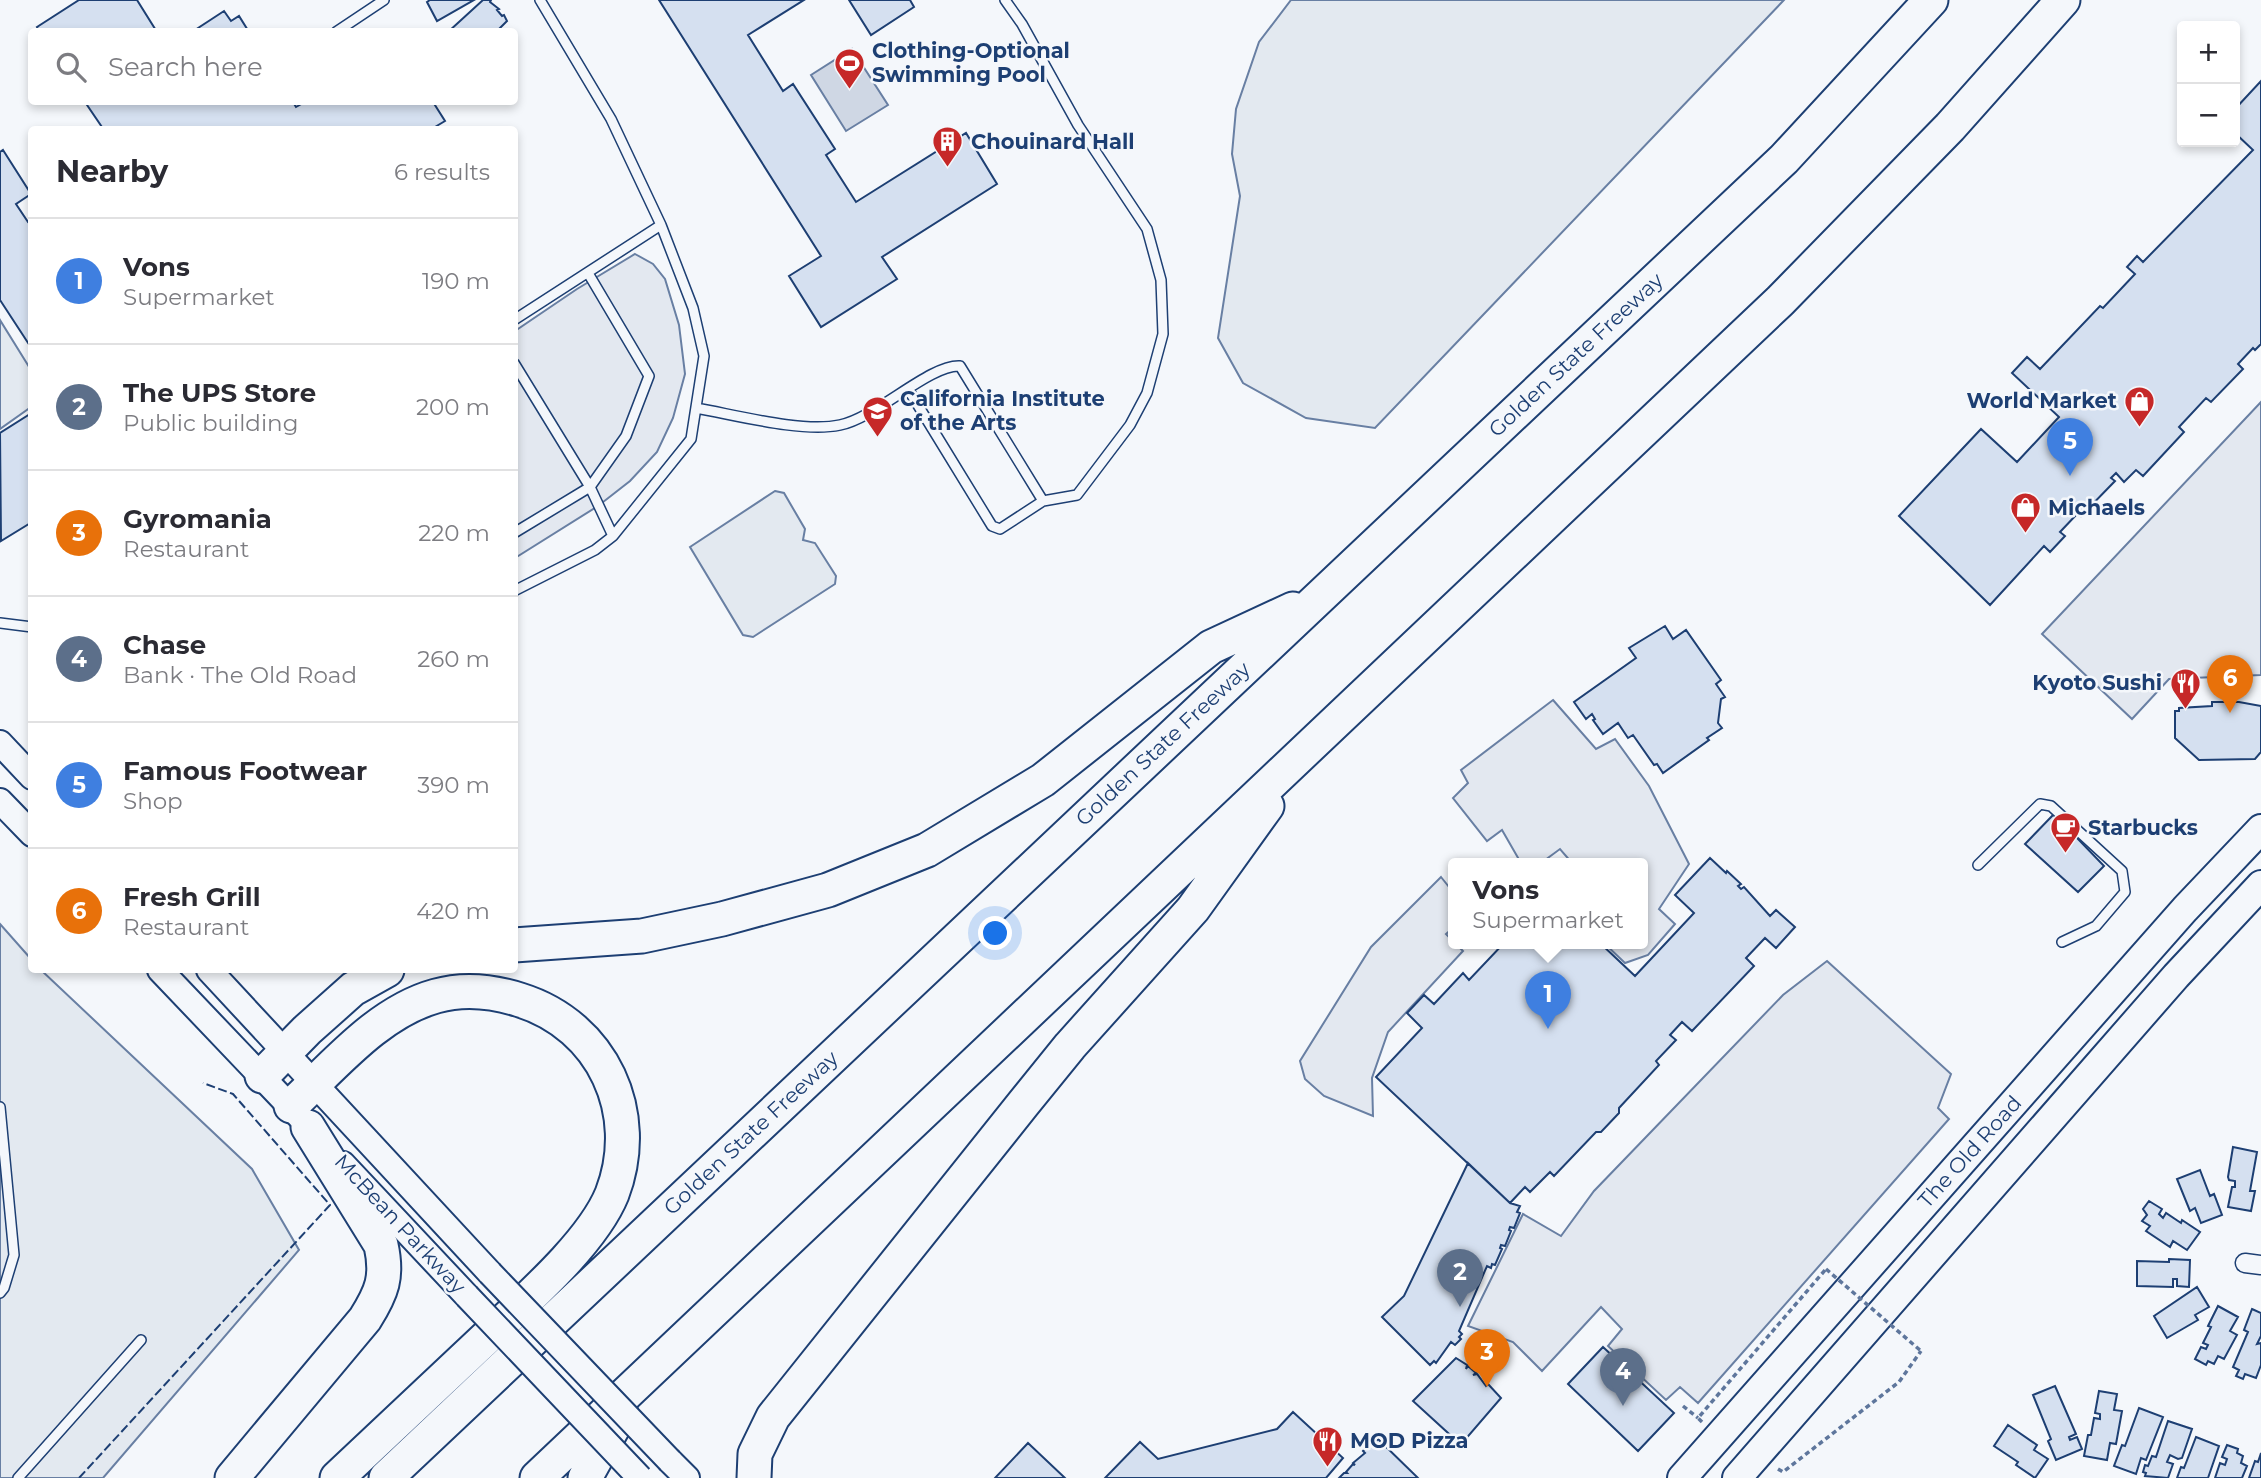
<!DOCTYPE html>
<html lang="en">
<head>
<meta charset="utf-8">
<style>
	:root { --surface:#fff; --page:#f7f7f7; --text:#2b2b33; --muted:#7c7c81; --line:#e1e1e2; --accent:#c62828 }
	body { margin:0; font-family:Montserrat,sans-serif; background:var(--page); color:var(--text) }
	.controls { position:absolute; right:21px; top:21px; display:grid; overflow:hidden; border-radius:7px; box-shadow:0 4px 10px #0003 }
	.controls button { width:63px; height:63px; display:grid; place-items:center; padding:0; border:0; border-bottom:2px solid var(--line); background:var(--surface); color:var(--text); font:35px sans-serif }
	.you { position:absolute; left:996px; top:934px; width:24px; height:24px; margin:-18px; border:5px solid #fff; border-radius:50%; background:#1a73e8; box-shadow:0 0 0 10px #1a73e833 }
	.badge { display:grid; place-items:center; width:46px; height:46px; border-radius:50%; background:var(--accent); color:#fff; font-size:23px; font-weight:700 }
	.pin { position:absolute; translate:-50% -58px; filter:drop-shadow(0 2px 4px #0008) }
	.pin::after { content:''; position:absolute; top:37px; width:24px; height:21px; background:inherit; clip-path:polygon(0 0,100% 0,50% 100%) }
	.popup { position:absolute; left:1448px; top:858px; width:200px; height:91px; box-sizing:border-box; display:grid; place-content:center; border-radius:7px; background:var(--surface); filter:drop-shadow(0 2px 5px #0005); font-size:23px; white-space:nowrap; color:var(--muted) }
	.popup b { font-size:26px; color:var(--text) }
	.popup::after { content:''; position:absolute; left:50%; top:100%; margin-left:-14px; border:14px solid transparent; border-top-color:var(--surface) }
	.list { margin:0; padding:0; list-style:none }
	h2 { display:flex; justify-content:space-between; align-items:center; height:91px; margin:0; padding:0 28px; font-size:30px }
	h2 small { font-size:23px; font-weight:400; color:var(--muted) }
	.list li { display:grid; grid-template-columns:46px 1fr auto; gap:21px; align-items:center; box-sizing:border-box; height:126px; padding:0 28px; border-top:2px solid var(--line) }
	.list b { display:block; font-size:26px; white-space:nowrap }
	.list p { margin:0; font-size:23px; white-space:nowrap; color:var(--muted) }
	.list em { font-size:23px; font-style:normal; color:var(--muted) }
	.icon { flex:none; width:38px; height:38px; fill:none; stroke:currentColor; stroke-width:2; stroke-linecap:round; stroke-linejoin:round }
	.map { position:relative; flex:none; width:2261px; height:1478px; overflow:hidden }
	.search { position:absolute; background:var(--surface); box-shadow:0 4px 10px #0003; left:28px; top:28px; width:490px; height:77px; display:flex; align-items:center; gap:18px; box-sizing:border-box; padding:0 24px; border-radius:7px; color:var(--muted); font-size:26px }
	.panel { position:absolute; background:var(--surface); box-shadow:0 4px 10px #0003; left:28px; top:126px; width:490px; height:847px; border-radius:7px }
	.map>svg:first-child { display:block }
</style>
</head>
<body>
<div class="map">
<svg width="2261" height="1478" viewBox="0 0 2261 1478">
	<rect width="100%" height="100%" fill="#f4f7fb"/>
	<path fill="#e3e9f0" stroke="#687fa3" stroke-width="2" d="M 1291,0 L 1784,0 L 1375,428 L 1306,418 L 1243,383 L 1218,338 L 1240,196 L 1232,154 L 1236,109 L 1259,42 Z
		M 0,320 L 31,370 L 31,407 L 0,429 Z
		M 775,491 L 784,493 L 805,529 L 803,540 L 815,543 L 836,576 L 835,584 L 753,637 L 743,635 L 690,547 Z
		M 0,924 L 31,959 L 32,970 L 41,970 L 252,1169 L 299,1250 L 103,1478 L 0,1478 Z"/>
	<path fill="#e3e8f0" stroke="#687fa3" stroke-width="2" d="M 635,254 L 653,264 L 665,279 L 679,325 L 685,374 L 673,418 L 657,452 L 630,481 L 598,506 L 515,558 L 515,331 L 577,289 Z
		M 2261,402 L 2261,675 L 2169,679 L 2132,719 L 2042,634 Z
		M 1553,700 L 1596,749 L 1615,739 L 1649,786 L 1689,864 L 1659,909 L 1675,924 L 1648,955 L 1625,963 L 1604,943 L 1642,943 L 1642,863 L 1572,863 L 1560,849 L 1541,863 L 1521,863 L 1502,830 L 1487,841 L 1453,798 L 1468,783 L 1461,770 Z
		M 1441,877 L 1453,892 L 1453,928 L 1446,934 L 1463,951 L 1388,1032 L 1372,1078 L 1373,1116 L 1324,1096 L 1305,1079 L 1300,1061 L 1371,947 Z
		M 1827,961 L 1951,1074 L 1938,1108 L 1949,1119 L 1698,1403 L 1680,1387 L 1666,1400 L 1608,1346 L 1622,1329 L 1601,1307 L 1542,1371 L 1513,1342 L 1468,1326 L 1523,1214 L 1561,1236 L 1594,1191 L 1783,995 Z"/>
	<path fill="#cfd7e4" stroke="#687fa3" stroke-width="2" d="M 852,49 L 888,105 L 846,131 L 811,75 Z"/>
	<path fill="#d5e0f0" stroke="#1d3f73" stroke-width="2" d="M 79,0 L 137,0 L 157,32 L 40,32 L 37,27 Z
		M 430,0 L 474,0 L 437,21 L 427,2 Z
		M 483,0 L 491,0 L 490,2 L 499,9 L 497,10 L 502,16 L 504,15 L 507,21 L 496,32 L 448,32 Z
		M 659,0 L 804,0 L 748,35 L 783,91 L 793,84 L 835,149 L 826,155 L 856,202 L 966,133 L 997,184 L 882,257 L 897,279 L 821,327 L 789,276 L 821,256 Z
		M 849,0 L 910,0 L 914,7 L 871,35 Z
		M 224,11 L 231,21 L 239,16 L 249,32 L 192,32 Z
		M 2261,81 L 2261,344 L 2255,350 L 2253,348 L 2238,364 L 2243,369 L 2211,402 L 2206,398 L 2179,427 L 2184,432 L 2143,476 L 2136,470 L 2124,482 L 2116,473 L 2111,478 L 2115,481 L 2081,516 L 2078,513 L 2060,532 L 2065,536 L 2050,552 L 2044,546 L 1990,605 L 1899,516 L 1981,429 L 2017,462 L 2059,417 L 2012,373 L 2027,357 L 2040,369 L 2100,306 L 2103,308 L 2135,274 L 2127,267 L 2137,256 L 2143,262 L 2253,150 L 2235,133 L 2235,109 Z
		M 85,102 L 293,102 L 296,107 L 305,102 L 433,102 L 445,121 L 435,127 L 437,130 L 104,130 Z
		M 3,150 L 31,194 L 16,204 L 28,222 L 32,220 L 32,349 L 0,300 L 0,152 Z
		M 30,414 L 32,522 L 1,541 L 0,433 Z
		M 1665,626 L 1673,639 L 1686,630 L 1721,680 L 1716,684 L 1725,697 L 1721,699 L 1718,723 L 1722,728 L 1707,738 L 1709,740 L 1663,773 L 1657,764 L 1654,765 L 1633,735 L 1628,738 L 1618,723 L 1603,734 L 1593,720 L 1595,719 L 1592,714 L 1586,719 L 1574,702 L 1636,658 L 1629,648 Z
		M 2212,702 L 2239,702 L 2261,706 L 2261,752 L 2255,759 L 2199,760 L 2175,738 L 2175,711 L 2179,711 L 2179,708 L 2212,706 Z
		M 2054,814 L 2104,866 L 2078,892 L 2025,844 Z
		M 1710,858 L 1726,873 L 1727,871 L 1741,884 L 1738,886 L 1741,889 L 1744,887 L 1770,916 L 1776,910 L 1795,927 L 1776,948 L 1765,938 L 1746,958 L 1754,966 L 1692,1031 L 1682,1022 L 1670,1035 L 1676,1040 L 1656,1061 L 1659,1065 L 1619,1108 L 1619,1113 L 1601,1132 L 1596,1132 L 1554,1176 L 1550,1172 L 1530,1192 L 1525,1187 L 1510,1203 L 1376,1077 L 1422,1028 L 1407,1013 L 1424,995 L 1434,1004 L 1463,973 L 1469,980 L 1504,943 L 1600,943 L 1635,976 L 1694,913 L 1675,895 Z
		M 2233,1147 L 2257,1152 L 2250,1191 L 2255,1191 L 2251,1211 L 2228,1207 L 2232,1187 L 2235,1187 L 2235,1181 L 2229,1180 L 2228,1177 Z
		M 1468,1163 L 1510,1203 L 1520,1206 L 1517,1212 L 1520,1213 L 1514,1228 L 1510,1227 L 1509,1230 L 1511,1231 L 1505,1246 L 1501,1245 L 1500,1248 L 1502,1249 L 1495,1265 L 1492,1264 L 1491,1268 L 1487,1266 L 1459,1331 L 1462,1334 L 1459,1337 L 1461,1339 L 1455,1345 L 1451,1342 L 1436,1363 L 1434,1361 L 1430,1365 L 1382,1317 L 1404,1296 Z
		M 2200,1170 L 2210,1196 L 2214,1194 L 2222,1215 L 2201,1223 L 2195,1208 L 2190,1211 L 2177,1179 Z
		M 2149,1201 L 2162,1209 L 2159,1214 L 2163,1218 L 2166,1213 L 2181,1223 L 2182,1220 L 2200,1232 L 2187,1250 L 2173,1241 L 2170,1247 L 2146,1231 L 2150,1226 L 2142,1221 L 2147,1215 L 2143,1209 Z
		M 2169,1259 L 2190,1260 L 2189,1287 L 2177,1286 L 2177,1279 L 2173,1279 L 2173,1287 L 2137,1286 L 2137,1261 L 2169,1262 Z
		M 2197,1287 L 2209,1307 L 2195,1315 L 2198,1320 L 2167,1338 L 2154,1316 Z
		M 2218,1306 L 2238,1317 L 2230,1331 L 2237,1335 L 2224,1359 L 2218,1356 L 2214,1364 L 2208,1361 L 2206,1365 L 2195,1359 L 2201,1347 L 2206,1349 L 2208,1345 L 2203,1343 L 2211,1327 L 2208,1326 Z
		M 2252,1309 L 2261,1313 L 2261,1336 L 2257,1344 L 2261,1343 L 2261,1365 L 2256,1378 L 2245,1374 L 2243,1379 L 2236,1376 L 2239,1370 L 2233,1367 L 2248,1332 L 2244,1330 Z
		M 1603,1347 L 1674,1413 L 1638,1451 L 1568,1384 Z
		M 1456,1358 L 1467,1365 L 1466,1369 L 1468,1366 L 1476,1373 L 1473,1375 L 1477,1374 L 1486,1386 L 1488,1384 L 1501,1398 L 1464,1441 L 1461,1439 L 1458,1442 L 1413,1401 Z
		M 2055,1386 L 2076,1434 L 2069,1437 L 2070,1440 L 2077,1437 L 2082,1449 L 2056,1460 L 2048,1441 L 2051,1439 L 2033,1395 Z
		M 2099,1391 L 2117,1394 L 2114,1410 L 2122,1411 L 2116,1444 L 2110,1443 L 2107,1460 L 2084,1456 L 2088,1435 L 2091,1435 L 2094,1418 L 2100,1419 L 2100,1414 L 2095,1413 Z
		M 2139,1408 L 2163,1417 L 2146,1460 L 2141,1458 L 2136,1474 L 2114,1466 L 2122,1445 L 2125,1446 Z
		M 1293,1412 L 1343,1458 L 1326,1478 L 1105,1478 L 1140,1442 L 1158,1459 L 1277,1429 Z
		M 2168,1421 L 2192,1429 L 2182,1458 L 2178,1459 L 2170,1455 L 2167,1462 L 2173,1464 L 2168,1478 L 2145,1476 L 2146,1473 L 2143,1472 L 2145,1465 L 2148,1466 L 2152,1456 L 2156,1457 Z
		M 2008,1425 L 2037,1445 L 2034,1450 L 2048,1459 L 2035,1478 L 2016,1465 L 2018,1462 L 1994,1446 Z
		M 2196,1437 L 2219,1446 L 2208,1478 L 2177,1478 L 2181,1467 L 2184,1468 Z
		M 1378,1439 L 1418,1478 L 1339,1478 L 1344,1473 L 1347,1473 L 1346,1472 L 1353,1464 L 1355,1465 L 1353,1463 L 1365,1453 L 1363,1451 L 1372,1441 L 1374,1443 Z
		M 1028,1443 L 1065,1478 L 995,1478 Z
		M 2227,1445 L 2238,1449 L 2237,1453 L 2243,1456 L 2241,1463 L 2247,1466 L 2242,1478 L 2215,1478 L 2220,1463 L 2225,1465 L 2227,1459 L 2222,1457 Z
		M 2261,1453 L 2261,1478 L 2249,1478 L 2255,1461 L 2258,1462 Z"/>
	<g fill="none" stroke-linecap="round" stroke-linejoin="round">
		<defs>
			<path id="service" d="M 1005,0 L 1022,24 L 1078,125 L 1147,229 L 1161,280 L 1163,334 L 1147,393 L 1130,425 L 1077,495 L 1043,501
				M 336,32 L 384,0
				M 514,320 L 661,225
				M 514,363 L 590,487 L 613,536
				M 696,408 C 736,415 802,433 840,425 C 876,418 930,364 960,366 L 1043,501 L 1000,529 L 992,526 L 908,389
				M 514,533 L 590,487 L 626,436 L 649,376 L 588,273
				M 514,591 L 595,550 L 613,536 L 691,439 L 704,356 L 693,308 L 661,225 L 611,119 L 540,0
				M 0,623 L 32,627
				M 1978,865 L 2040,804 L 2051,806 L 2122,871 L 2125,892 L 2096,926 L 2062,942
				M 0,1107 L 14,1255 L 4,1288 L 0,1293
				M 18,1478 L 141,1340"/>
			<path id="minor" d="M 2245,1263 L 2261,1265"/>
			<path id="secondary" d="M 0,743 L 32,777
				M 0,801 L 32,834
				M 160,970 L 302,1119
				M 209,970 L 490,1273
				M 343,1164 L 467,1296
				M 670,1461 L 687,1478"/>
			<path id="primary" d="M 1682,1478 L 2185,909 L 2261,829
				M 1737,1478 L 2176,976 L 2261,885"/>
			<path id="motorway" d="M 514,945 L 642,936 L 722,919 L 828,890 L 927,850 L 1043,780 L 1211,647 L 1293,609
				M 262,1076 L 307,1030 L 353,989 L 387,970
				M 291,1106 C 334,1066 378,1012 436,996 C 464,988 492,991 520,1000 C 603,1026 643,1113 612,1194 C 592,1243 526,1300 487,1337 C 437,1384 387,1431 337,1478
				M 232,1478 L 365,1319 C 382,1292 388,1277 381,1245 L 308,1127
				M 386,1478 L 1784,159 L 1931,0
				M 537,1478 L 1780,301 L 1950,127 L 2063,0
				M 585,1478 L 621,1413
				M 754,1478 L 755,1454 L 773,1417 L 1023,1104 L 1070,1046 L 1193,909 L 1267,806"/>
		</defs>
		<use href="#service" stroke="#1d3f73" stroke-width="12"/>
		<use href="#minor" stroke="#1d3f73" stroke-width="21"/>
		<use href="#secondary" stroke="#1d3f73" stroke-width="28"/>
		<use href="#primary" stroke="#1d3f73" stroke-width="32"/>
		<use href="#motorway" stroke="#1d3f73" stroke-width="37"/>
		<path stroke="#5e769c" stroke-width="3.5" stroke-dasharray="5 3.5" stroke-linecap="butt" d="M 1683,1406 L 1698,1418
			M 1702,1422 L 1698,1418 L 1826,1269
			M 1778,1469 L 1783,1472 L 1899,1382 L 1921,1351"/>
		<use href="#service" stroke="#f4f7fb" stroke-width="9"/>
		<use href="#minor" stroke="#f4f7fb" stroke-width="18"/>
		<use href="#secondary" stroke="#f4f7fb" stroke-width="24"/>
		<use href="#primary" stroke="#f4f7fb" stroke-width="28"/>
		<use href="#motorway" stroke="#f4f7fb" stroke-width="33"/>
		<defs>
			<path id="secondary-bridge" d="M 490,1273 L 670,1461
				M 467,1296 L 640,1478"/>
		</defs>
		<use href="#secondary-bridge" stroke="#1d3f73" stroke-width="28" stroke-linecap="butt"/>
		<path stroke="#5e769c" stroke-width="3.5" stroke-dasharray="5 3.5" stroke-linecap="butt" d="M 1826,1269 L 1921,1351"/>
		<use href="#secondary-bridge" stroke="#f4f7fb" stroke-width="24"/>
		<path stroke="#1d3f73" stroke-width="2" stroke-dasharray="9 3.5" stroke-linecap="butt" d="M 79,1478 L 330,1205 L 233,1094 L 203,1083"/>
	</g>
	<defs>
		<symbol id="stadium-pin" viewBox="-11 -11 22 30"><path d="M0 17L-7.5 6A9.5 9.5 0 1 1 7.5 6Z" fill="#c62828" stroke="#f4f7fb"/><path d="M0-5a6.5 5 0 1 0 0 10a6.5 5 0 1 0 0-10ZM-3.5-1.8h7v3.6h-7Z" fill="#fff"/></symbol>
		<symbol id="building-pin" viewBox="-11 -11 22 30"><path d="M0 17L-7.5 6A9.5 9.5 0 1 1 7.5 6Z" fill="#c62828" stroke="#f4f7fb"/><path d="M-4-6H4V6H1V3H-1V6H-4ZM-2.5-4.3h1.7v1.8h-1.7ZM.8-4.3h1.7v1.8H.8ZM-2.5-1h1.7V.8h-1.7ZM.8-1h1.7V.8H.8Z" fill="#fff"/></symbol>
		<symbol id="shop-pin" viewBox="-11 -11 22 30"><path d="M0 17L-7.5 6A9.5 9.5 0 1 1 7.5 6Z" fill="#c62828" stroke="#f4f7fb"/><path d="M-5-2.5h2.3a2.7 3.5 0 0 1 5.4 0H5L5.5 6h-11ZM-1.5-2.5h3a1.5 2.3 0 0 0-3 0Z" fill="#fff"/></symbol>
		<symbol id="university-pin" viewBox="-11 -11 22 30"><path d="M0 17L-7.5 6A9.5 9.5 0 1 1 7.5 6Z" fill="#c62828" stroke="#f4f7fb"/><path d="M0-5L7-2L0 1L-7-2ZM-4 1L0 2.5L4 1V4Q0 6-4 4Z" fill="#fff"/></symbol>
		<symbol id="restaurant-pin" viewBox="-11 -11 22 30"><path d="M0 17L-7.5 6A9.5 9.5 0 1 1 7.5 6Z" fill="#c62828" stroke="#f4f7fb"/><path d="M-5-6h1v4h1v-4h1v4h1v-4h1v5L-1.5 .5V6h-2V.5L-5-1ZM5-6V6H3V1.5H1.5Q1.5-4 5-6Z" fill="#fff"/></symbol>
		<symbol id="cafe-pin" viewBox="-11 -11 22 30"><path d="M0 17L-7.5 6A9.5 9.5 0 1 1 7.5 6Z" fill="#c62828" stroke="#f4f7fb"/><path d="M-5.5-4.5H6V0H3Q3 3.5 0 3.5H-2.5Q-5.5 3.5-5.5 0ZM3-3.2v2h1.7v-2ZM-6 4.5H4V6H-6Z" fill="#fff"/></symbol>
	</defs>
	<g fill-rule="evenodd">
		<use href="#stadium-pin" x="832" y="46" width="35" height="47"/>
		<use href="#building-pin" x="930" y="124" width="35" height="47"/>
		<use href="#shop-pin" x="2122" y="384" width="35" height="47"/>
		<use href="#university-pin" x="860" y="394" width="35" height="47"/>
		<use href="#shop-pin" x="2008" y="490" width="35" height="47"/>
		<use href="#restaurant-pin" x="2168" y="666" width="35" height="47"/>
		<use href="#cafe-pin" x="2048" y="810" width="35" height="47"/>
		<use href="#restaurant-pin" x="1310" y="1424" width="35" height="47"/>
	</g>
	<g text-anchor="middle" stroke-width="5" stroke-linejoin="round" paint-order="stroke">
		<g font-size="21" font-weight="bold" fill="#1d3f73" stroke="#f4f7fb" text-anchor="start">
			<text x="872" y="58">Clothing-Optional<tspan x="872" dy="24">Swimming Pool</tspan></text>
			<text x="971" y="149">Chouinard Hall</text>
			<text x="900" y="406">California Institute<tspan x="900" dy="24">of the Arts</tspan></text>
			<text x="2117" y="408" text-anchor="end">World Market</text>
			<text x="2048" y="515">Michaels</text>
			<text x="2162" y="690" text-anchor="end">Kyoto Sushi</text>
			<text x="2088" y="835">Starbucks</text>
			<text x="1350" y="1448">MOD Pizza</text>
		</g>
		<g font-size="21" fill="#1d3f73" stroke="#f4f7fb">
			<text transform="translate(1576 355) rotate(-43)" y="7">Golden State Freeway</text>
			<text transform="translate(1163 744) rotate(-43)" y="7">Golden State Freeway</text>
			<text transform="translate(751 1133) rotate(-43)" y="7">Golden State Freeway</text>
			<text transform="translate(1970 1152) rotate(-48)" y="7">The Old Road</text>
			<text transform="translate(400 1224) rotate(47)" y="7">McBean Parkway</text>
		</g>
	</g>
</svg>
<div class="controls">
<button>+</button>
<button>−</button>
</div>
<div class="you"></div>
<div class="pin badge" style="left:1548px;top:1029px;background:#3f7fe0">1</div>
<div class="popup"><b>Vons</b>Supermarket</div>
<div class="pin badge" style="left:1460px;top:1307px;background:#5c6f8a">2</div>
<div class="pin badge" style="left:1487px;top:1387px;background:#e8710a">3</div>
<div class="pin badge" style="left:1623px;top:1406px;background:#5c6f8a">4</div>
<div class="pin badge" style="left:2070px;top:476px;background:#3f7fe0">5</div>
<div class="pin badge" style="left:2230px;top:713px;background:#e8710a">6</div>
<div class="search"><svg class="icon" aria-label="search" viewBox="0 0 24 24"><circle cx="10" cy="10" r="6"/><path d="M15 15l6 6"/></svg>Search here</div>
<section class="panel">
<h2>Nearby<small>6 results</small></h2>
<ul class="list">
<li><span class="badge" style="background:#3f7fe0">1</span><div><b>Vons</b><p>Supermarket</p></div><em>190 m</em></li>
<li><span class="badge" style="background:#5c6f8a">2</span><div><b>The UPS Store</b><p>Public building</p></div><em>200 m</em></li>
<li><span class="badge" style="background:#e8710a">3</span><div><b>Gyromania</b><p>Restaurant</p></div><em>220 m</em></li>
<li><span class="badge" style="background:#5c6f8a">4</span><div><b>Chase</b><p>Bank · The Old Road</p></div><em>260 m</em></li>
<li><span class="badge" style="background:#3f7fe0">5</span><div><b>Famous Footwear</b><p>Shop</p></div><em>390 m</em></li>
<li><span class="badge" style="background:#e8710a">6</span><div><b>Fresh Grill</b><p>Restaurant</p></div><em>420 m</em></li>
</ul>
</section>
</div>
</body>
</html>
